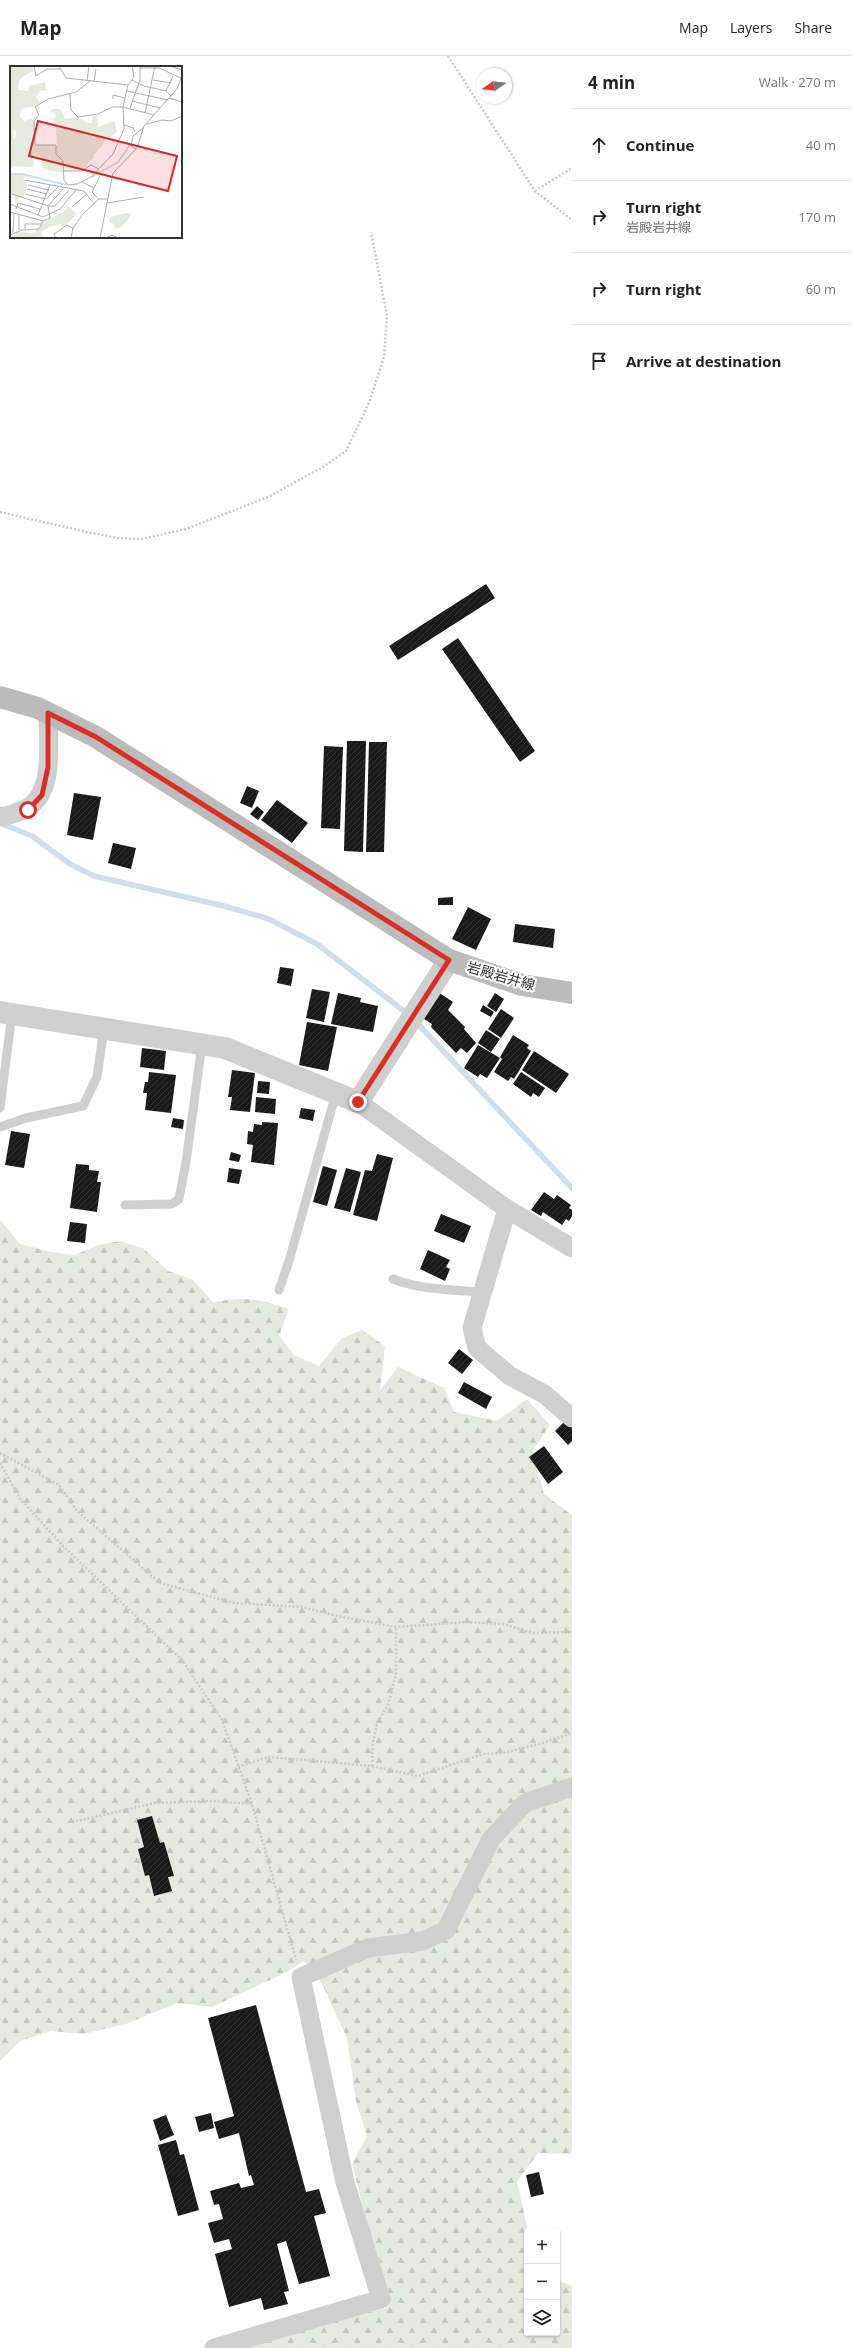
<!DOCTYPE html>
<html lang="en">
<head>
<meta charset="utf-8">
<style>
	:root { --surface:#fff; --page:#f6f6f6; --text:#222; --muted:#767676; --line:#e0e0e0 }
	body { margin:0; font-family:"Open Sans","Noto Sans JP",sans-serif; background:var(--page); color:var(--text) }
	.controls { position:absolute; right:12px; bottom:12px; display:grid; overflow:hidden; border-radius:4px; box-shadow:0 1px 3px #0004 }
	.controls button { width:36px; height:36px; display:grid; place-items:center; padding:0; border:0; border-bottom:1px solid var(--line); background:var(--surface); color:var(--text); font:20px sans-serif }
	.compass { position:absolute; left:476px; top:12px; width:36px; height:36px; border-radius:50%; background:var(--surface); box-shadow:0 1px 3px #0004; rotate:256deg }
	.stop { position:absolute; width:12px; height:12px; margin:-9px; border:3px solid #d93025; border-radius:50%; background:#fff }
	.stop.end { background:#d93025; border-color:#fff; box-shadow:0 1px 4px #0008 }
	.list { margin:0; padding:0; list-style:none }
	h2 { display:flex; justify-content:space-between; align-items:center; height:52px; margin:0; padding:0 16px; font-size:17px }
	h2 small { font-size:13px; font-weight:400; color:var(--muted) }
	.list li { display:grid; grid-template-columns:26px 1fr auto; gap:12px; align-items:center; box-sizing:border-box; height:72px; padding:0 16px; border-top:1px solid var(--line) }
	.list b { display:block; font-size:15px; white-space:nowrap }
	.list p { margin:0; font-size:13px; white-space:nowrap; color:var(--muted) }
	.list em { font-size:13px; font-style:normal; color:var(--muted) }
	.icon { flex:none; width:22px; height:22px; fill:none; stroke:currentColor; stroke-width:2; stroke-linecap:round; stroke-linejoin:round }
	.map { position:relative; flex:none; width:572px; height:2292px; overflow:hidden }
	header { display:flex; align-items:center; gap:24px; box-sizing:border-box; height:56px; padding:0 20px; background:var(--surface); border-bottom:1px solid var(--line) }
	header strong { font-size:19px }
	nav { display:flex; gap:22px; margin-inline-start:auto; font-size:14px }
	main { display:flex }
	aside { flex:1; background:var(--surface) }
	.map>svg:first-child { display:block }
</style>
</head>
<body>
<header>
<strong>Map</strong>
<nav><a>Map</a><a>Layers</a><a>Share</a></nav>
</header>
<main>
<div class="map">
<svg width="572" height="2292" viewBox="0 0 572 2292">
	<defs>
		<pattern id="forest-firs" width="22" height="20" patternUnits="userSpaceOnUse"><rect width="22" height="20" fill="#e4eade"/><path d="M5 1l3.5 6h-7zM16 11l3.5 6h-7z" fill="#c4c9bf"/></pattern>
		<pattern id="building-hatch" width="6" height="6" patternUnits="userSpaceOnUse"><rect width="6" height="6" fill="#191919"/><path d="M-1 1l2-2M0 6l6-6M5 7l2-2" fill="none" stroke="#323232"/></pattern>
	</defs>
	<rect width="100%" height="100%" fill="#fff"/>
	<path fill="url(#forest-firs)" d="M 0,1164 L 20,1188 L 51,1196 L 74,1199 L 99,1189 L 120,1185 L 143,1192 L 168,1215 L 193,1224 L 213,1246 C 246,1240 258,1243 289,1253 L 279,1280 L 294,1299 L 319,1310 L 342,1282 L 362,1274 L 385,1290 L 380,1334 L 398,1311 L 444,1332 L 454,1356 L 497,1365 L 527,1343 L 550,1369 L 533,1394 L 544,1438 L 572,1459 L 572,2098 L 538,2097 L 517,2126 L 528,2175 L 527,2277 L 557,2277 L 557,2224 L 572,2230 L 572,2292 L 239,2292 L 295,2274 L 386,2252 L 381,2210 L 366,2164 L 352,2108 L 367,2080 L 356,2045 L 347,1982 L 322,1928 L 304,1905 L 283,1918 L 212,1951 L 177,1947 L 126,1968 L 83,1978 L 51,1975 L 20,1985 L 0,2005 Z"/>
	<g fill="none" stroke-linecap="round" stroke-linejoin="round">
		<path stroke="#cfdeeb" stroke-width="5.5" d="M 0,767 L 32,780 L 70,808 L 94,820 L 224,850 L 269,863 L 317,888 L 409,959
			M 415,965 L 572,1132"/>
	</g>
	<path fill="url(#building-hatch)" d="M 486,528 L 495,542 L 398,604 L 389,590 Z
		M 458,582 L 535,695 L 520,706 L 442,593 Z
		M 347,685 L 366,685 L 363,796 L 344,795 Z
		M 369,686 L 387,686 L 384,796 L 366,796 Z
		M 324,690 L 343,691 L 340,773 L 321,772 Z
		M 247,730 L 259,735 L 252,752 L 240,747 Z
		M 74,737 L 101,741 L 93,784 L 67,779 Z
		M 277,744 L 308,767 L 292,787 L 261,764 Z
		M 257,750 L 264,756 L 258,764 L 250,758 Z
		M 113,787 L 136,792 L 131,813 L 108,807 Z
		M 453,841 L 453,849 L 438,849 L 438,842 Z
		M 468,851 L 491,863 L 476,894 L 452,883 Z
		M 515,868 L 555,873 L 553,892 L 513,886 Z
		M 280,911 L 294,913 L 291,930 L 277,927 Z
		M 312,933 L 330,936 L 324,966 L 306,962 Z
		M 438,936 L 453,946 L 448,954 L 465,971 L 464,973 L 476,987 L 467,997 L 461,992 L 456,997 L 431,971 L 432,968 L 421,961 Z
		M 338,937 L 361,942 L 360,946 L 378,950 L 373,976 L 331,968 Z
		M 495,937 L 504,943 L 496,956 L 487,950 Z
		M 483,949 L 494,956 L 491,961 L 480,955 Z
		M 501,953 L 514,962 L 501,982 L 488,973 Z
		M 307,966 L 337,971 L 328,1015 L 299,1009 Z
		M 486,974 L 500,983 L 491,996 L 478,987 Z
		M 513,979 L 529,989 L 527,992 L 531,995 L 514,1023 L 511,1021 L 508,1025 L 494,1016 L 502,1003 L 500,1001 Z
		M 478,989 L 500,1002 L 487,1022 L 480,1018 L 478,1021 L 464,1012 Z
		M 142,992 L 166,995 L 164,1014 L 140,1011 Z
		M 534,995 L 569,1018 L 556,1037 L 522,1014 Z
		M 232,1014 L 255,1017 L 250,1056 L 230,1054 L 232,1041 L 228,1041 Z
		M 149,1016 L 176,1019 L 171,1057 L 145,1054 L 147,1037 L 143,1037 L 145,1026 L 148,1026 Z
		M 521,1016 L 545,1032 L 539,1041 L 533,1037 L 531,1041 L 513,1028 Z
		M 258,1025 L 270,1026 L 269,1038 L 257,1037 Z
		M 256,1041 L 276,1043 L 275,1058 L 255,1056 Z
		M 301,1052 L 315,1054 L 313,1065 L 299,1062 Z
		M 173,1062 L 184,1064 L 183,1073 L 171,1071 Z
		M 262,1066 L 278,1067 L 274,1109 L 251,1106 L 253,1089 L 247,1088 L 248,1075 L 253,1076 L 254,1068 L 262,1069 Z
		M 11,1075 L 30,1078 L 24,1112 L 5,1109 Z
		M 231,1096 L 241,1099 L 239,1106 L 229,1104 Z
		M 377,1098 L 393,1102 L 377,1165 L 353,1159 L 365,1114 L 372,1115 Z
		M 76,1108 L 89,1109 L 89,1114 L 99,1115 L 97,1126 L 101,1126 L 97,1156 L 70,1152 Z
		M 323,1110 L 337,1114 L 327,1150 L 313,1146 Z
		M 229,1112 L 242,1114 L 239,1128 L 227,1126 Z
		M 346,1112 L 361,1116 L 350,1156 L 334,1152 Z
		M 544,1136 L 554,1143 L 557,1139 L 571,1149 L 569,1152 L 572,1154 L 572,1160 L 569,1165 L 566,1163 L 562,1169 L 543,1156 L 541,1160 L 531,1154 Z
		M 441,1158 L 471,1170 L 464,1187 L 434,1175 Z
		M 70,1166 L 87,1168 L 85,1187 L 67,1185 Z
		M 428,1194 L 450,1204 L 446,1211 L 450,1213 L 445,1225 L 420,1213 Z
		M 459,1293 L 473,1304 L 462,1318 L 448,1307 Z
		M 464,1326 L 492,1341 L 486,1353 L 458,1337 Z
		M 566,1364 L 572,1371 L 572,1385 L 568,1389 L 555,1375 Z
		M 544,1390 L 563,1416 L 548,1428 L 529,1401 Z
		M 152,1760 L 160,1787 L 164,1786 L 174,1820 L 168,1821 L 172,1835 L 154,1840 L 149,1819 L 145,1820 L 138,1793 L 144,1791 L 137,1764 Z
		M 256,1949 L 306,2136 L 319,2133 L 326,2157 L 314,2160 L 330,2220 L 299,2228 L 286,2185 L 277,2188 L 289,2235 L 284,2236 L 288,2248 L 264,2254 L 261,2242 L 229,2251 L 215,2198 L 232,2193 L 229,2183 L 214,2187 L 208,2167 L 223,2163 L 219,2148 L 214,2149 L 210,2135 L 239,2127 L 241,2132 L 254,2129 L 251,2119 L 249,2120 L 239,2077 L 219,2083 L 214,2066 L 234,2060 L 208,1962 Z
		M 211,2057 L 214,2072 L 199,2076 L 195,2061 Z
		M 166,2059 L 174,2079 L 160,2085 L 153,2064 Z
		M 176,2084 L 180,2099 L 184,2098 L 199,2154 L 178,2160 L 158,2089 Z
		M 539,2116 L 544,2138 L 531,2141 L 526,2119 Z"/>
	<g fill="none" stroke-linecap="round" stroke-linejoin="round">
		<path stroke="#c9c9c9" stroke-width="2.5" stroke-dasharray="2 2" stroke-linecap="butt" d="M 448,0 L 535,135 L 572,164
			M 535,135 L 572,112
			M 0,456 L 87,476 L 117,482 L 141,483 L 186,473 L 268,441 L 323,411 L 346,395 L 369,347 L 384,301 L 387,260 L 371,176
			M 0,1397 L 59,1429 L 77,1455 L 160,1527 L 234,1547 L 303,1551 L 337,1560 L 396,1571 L 467,1566 L 503,1568 L 533,1577 L 572,1576
			M 0,1407 L 21,1444 L 65,1492 L 182,1604 L 222,1664 L 252,1748 L 296,1904
			M 372,1710 L 373,1687 L 377,1668 L 388,1649 L 396,1618 L 396,1571
			M 238,1711 L 269,1701 L 372,1710 L 418,1720 L 483,1698 L 503,1697 L 542,1687 L 572,1677
			M 72,1766 L 155,1747 L 211,1745 L 252,1748"/>
		<path stroke="#cfcfcf" stroke-width="9" d="M 0,1052 L 12,957
			M 0,1071 L 26,1062 L 83,1050 L 97,1021 L 104,972
			M 125,1149 L 172,1148 L 179,1143 L 186,1106 L 202,988
			M 393,1223 C 422,1234 452,1234 483,1236
			M 279,1234 L 289,1205 L 336,1037"/>
		<path stroke="#cfcfcf" stroke-width="19" d="M 0,760 C 6,761 12,758 18,756 C 57,745 48,689 48,657
			M 358,1046 L 507,1153 L 572,1192
			M 507,1153 L 472,1272 L 477,1292 L 510,1320 L 544,1338 L 572,1362
			M 214,2292 L 381,2243 L 345,2126 L 301,1921 L 368,1892 L 423,1885 L 446,1874 L 491,1783 L 525,1747 L 572,1731"/>
		<path stroke="#cfcfcf" stroke-width="22" d="M 0,956 L 225,992 L 358,1046 L 449,904"/>
		<path stroke="#bcbcbc" stroke-width="22" d="M 0,641 L 38,652 L 96,681 L 449,904 L 522,929 L 572,937"/>
	</g>
	<g fill="none" stroke-linecap="round" stroke-linejoin="round">
		<path stroke="#d93025" stroke-width="5" d="M 28,754 L 42,739 L 48,711 L 48,657 L 96,681 L 449,904 L 358,1046"/>
	</g>
	<g text-anchor="middle" stroke-width="4" stroke-linejoin="round" paint-order="stroke">
		<g font-size="14" fill="#323232" stroke="#fff">
			<text transform="translate(501 920) rotate(16)" y="5">岩殿岩井線</text>
		</g>
	</g>
	<g transform="translate(10 10)">
		<rect width="172" height="172" fill="#fff"/>
		<path d="M 10,4 L 3,72 L 0,75 L 0,5 Z" fill="#e4eade"/>
		<path d="M 0,0 L 24,0 L 23,5 L 12,11 L 8,16 L 7,24 L 18,25 L 19,20 L 35,16 L 36,24 L 30,25 L 26,31 L 30,37 L 24,41 L 13,42 L 10,47 L 10,51 L 14,55 L 25,51 L 24,79 L 47,79 L 46,61 L 42,53 L 46,51 L 44,46 L 40,47 L 42,43 L 50,43 L 55,53 L 67,51 L 78,57 L 82,57 L 83,50 L 87,49 L 88,61 L 104,55 L 107,65 L 104,69 L 95,73 L 92,80 L 83,89 L 84,92 L 78,97 L 77,101 L 52,106 L 41,105 L 32,102 L 31,91 L 24,89 L 23,101 L 4,100 L 0,102 L 0,69 L 5,73 L 6,67 L 4,61 L 2,19 L 9,10 L 8,6 L 0,5 ZM 11,108 L 16,111 L 13,113 L 17,118 L 16,124 L 13,132 L 9,132 L 7,136 L 4,134 L 6,130 L 0,127 L 0,109 ZM 58,140 L 67,148 L 53,161 L 50,158 L 39,161 L 31,166 L 34,172 L 0,172 L 8,166 L 22,167 L 30,163 L 33,156 L 54,146 ZM 116,147 L 121,148 L 120,151 L 111,161 L 105,163 L 104,158 L 99,156 L 100,151 Z" fill="#e4eade"/>
		<path fill="none" stroke="#cfdeeb" stroke-width="2" d="M 0,108 L 12,108 L 57,119M 82,111 L 108,96 L 120,79"/>
		<path fill="none" stroke="#adadad" stroke-width="1" d="M 24,0 L 26,10 L 37,3 L 50,3M 49,0 L 56,12 L 118,19M 160,0 L 172,4M 130,2 L 149,2 L 171,12M 122,14 L 134,20 L 156,25 L 161,30M 143,14 L 161,17M 77,15 L 79,0M 80,15 L 66,26 L 38,33 L 25,41 L 29,49 L 24,55 L 25,79 L 46,79 L 46,88 L 53,95 L 54,114 L 58,119 L 67,118 L 81,111 L 103,88 L 114,63 L 113,41 L 118,19 L 124,11 L 122,0M 84,15 L 86,3M 117,25 L 158,34M 156,25 L 163,10M 60,28 L 61,44 L 68,51 L 88,48 L 102,41 L 113,41M 159,32 L 172,36M 103,33 L 103,29 L 115,32M 122,35 L 150,42M 113,41 L 144,49M 120,42 L 130,14 L 130,0M 135,47 L 145,0M 137,58 L 152,54 L 161,55 L 172,50M 114,59 L 123,62 L 125,66M 126,83 L 121,80 L 123,70 L 133,62M 54,105 L 72,105 L 81,99 L 89,103M 14,114 L 74,125 L 84,138M 72,116 L 84,122M 18,119 L 39,124M 17,123 L 37,128M 2,128 L 38,140 L 53,123M 15,128 L 36,133 L 48,121M 89,133 L 82,126 L 90,110M 97,137 L 134,131M 0,138 L 33,151 L 50,143 L 66,124M 62,141 L 77,128M 6,143 L 8,137 L 30,143M 0,146 L 33,155 L 29,163 L 12,164 L 0,169M 28,149 L 40,119M 33,155 L 40,152 L 38,140 L 45,140 L 59,124M 15,163 L 15,158 L 32,158M 9,164 L 9,148M 3,167 L 4,147M 46,172 L 44,168 L 57,159 L 63,162M 61,172 L 63,162 L 74,147 L 89,133 L 98,133M 90,172 L 103,107 L 127,82 L 134,60 L 167,23 L 172,10M 96,172 L 102,169 L 108,172"/>
		<path fill="#d62828" fill-opacity="0.15" stroke="#d62828" stroke-width="2" d="M 28,55 L 167,90 L 158,125 L 19,90 Z"/>
		<rect width="172" height="172" fill="none" stroke="#323232" stroke-width="2"/>
	</g>
</svg>
<div class="controls">
<button>+</button>
<button>−</button>
<button><svg class="icon" aria-label="layers" viewBox="0 0 24 24"><path d="M12 4l9 5-9 5-9-5zM3 14l9 5 9-5"/></svg></button>
</div>
<svg class="compass" viewBox="-18 -18 36 36"><path d="M0-13l5 13h-10z" fill="#e53935"/><path d="M0 13l5-13h-10z" fill="#767676"/></svg>
<div class="stop" style="left:28px;top:754px"></div>
<div class="stop end" style="left:358px;top:1046px"></div>
</div>
<aside>
<h2>4 min<small>Walk · 270 m</small></h2>
<ul class="list">
<li><svg class="icon" aria-label="ahead" viewBox="0 0 24 24"><path d="M12 20V5M6 11l6-6 6 6"/></svg><div><b>Continue</b></div><em>40 m</em></li>
<li><svg class="icon" aria-label="right" viewBox="0 0 24 24"><path d="M7 20v-9h11M14 6l5 5-5 5"/></svg><div><b>Turn right</b><p>岩殿岩井線</p></div><em>170 m</em></li>
<li><svg class="icon" aria-label="right" viewBox="0 0 24 24"><path d="M7 20v-9h11M14 6l5 5-5 5"/></svg><div><b>Turn right</b></div><em>60 m</em></li>
<li><svg class="icon" aria-label="arrive" viewBox="0 0 24 24"><path d="M6 21V4h12l-3 4 3 4H6"/></svg><div><b>Arrive at destination</b></div></li>
</ul>
</aside>
</main>
</body>
</html>
